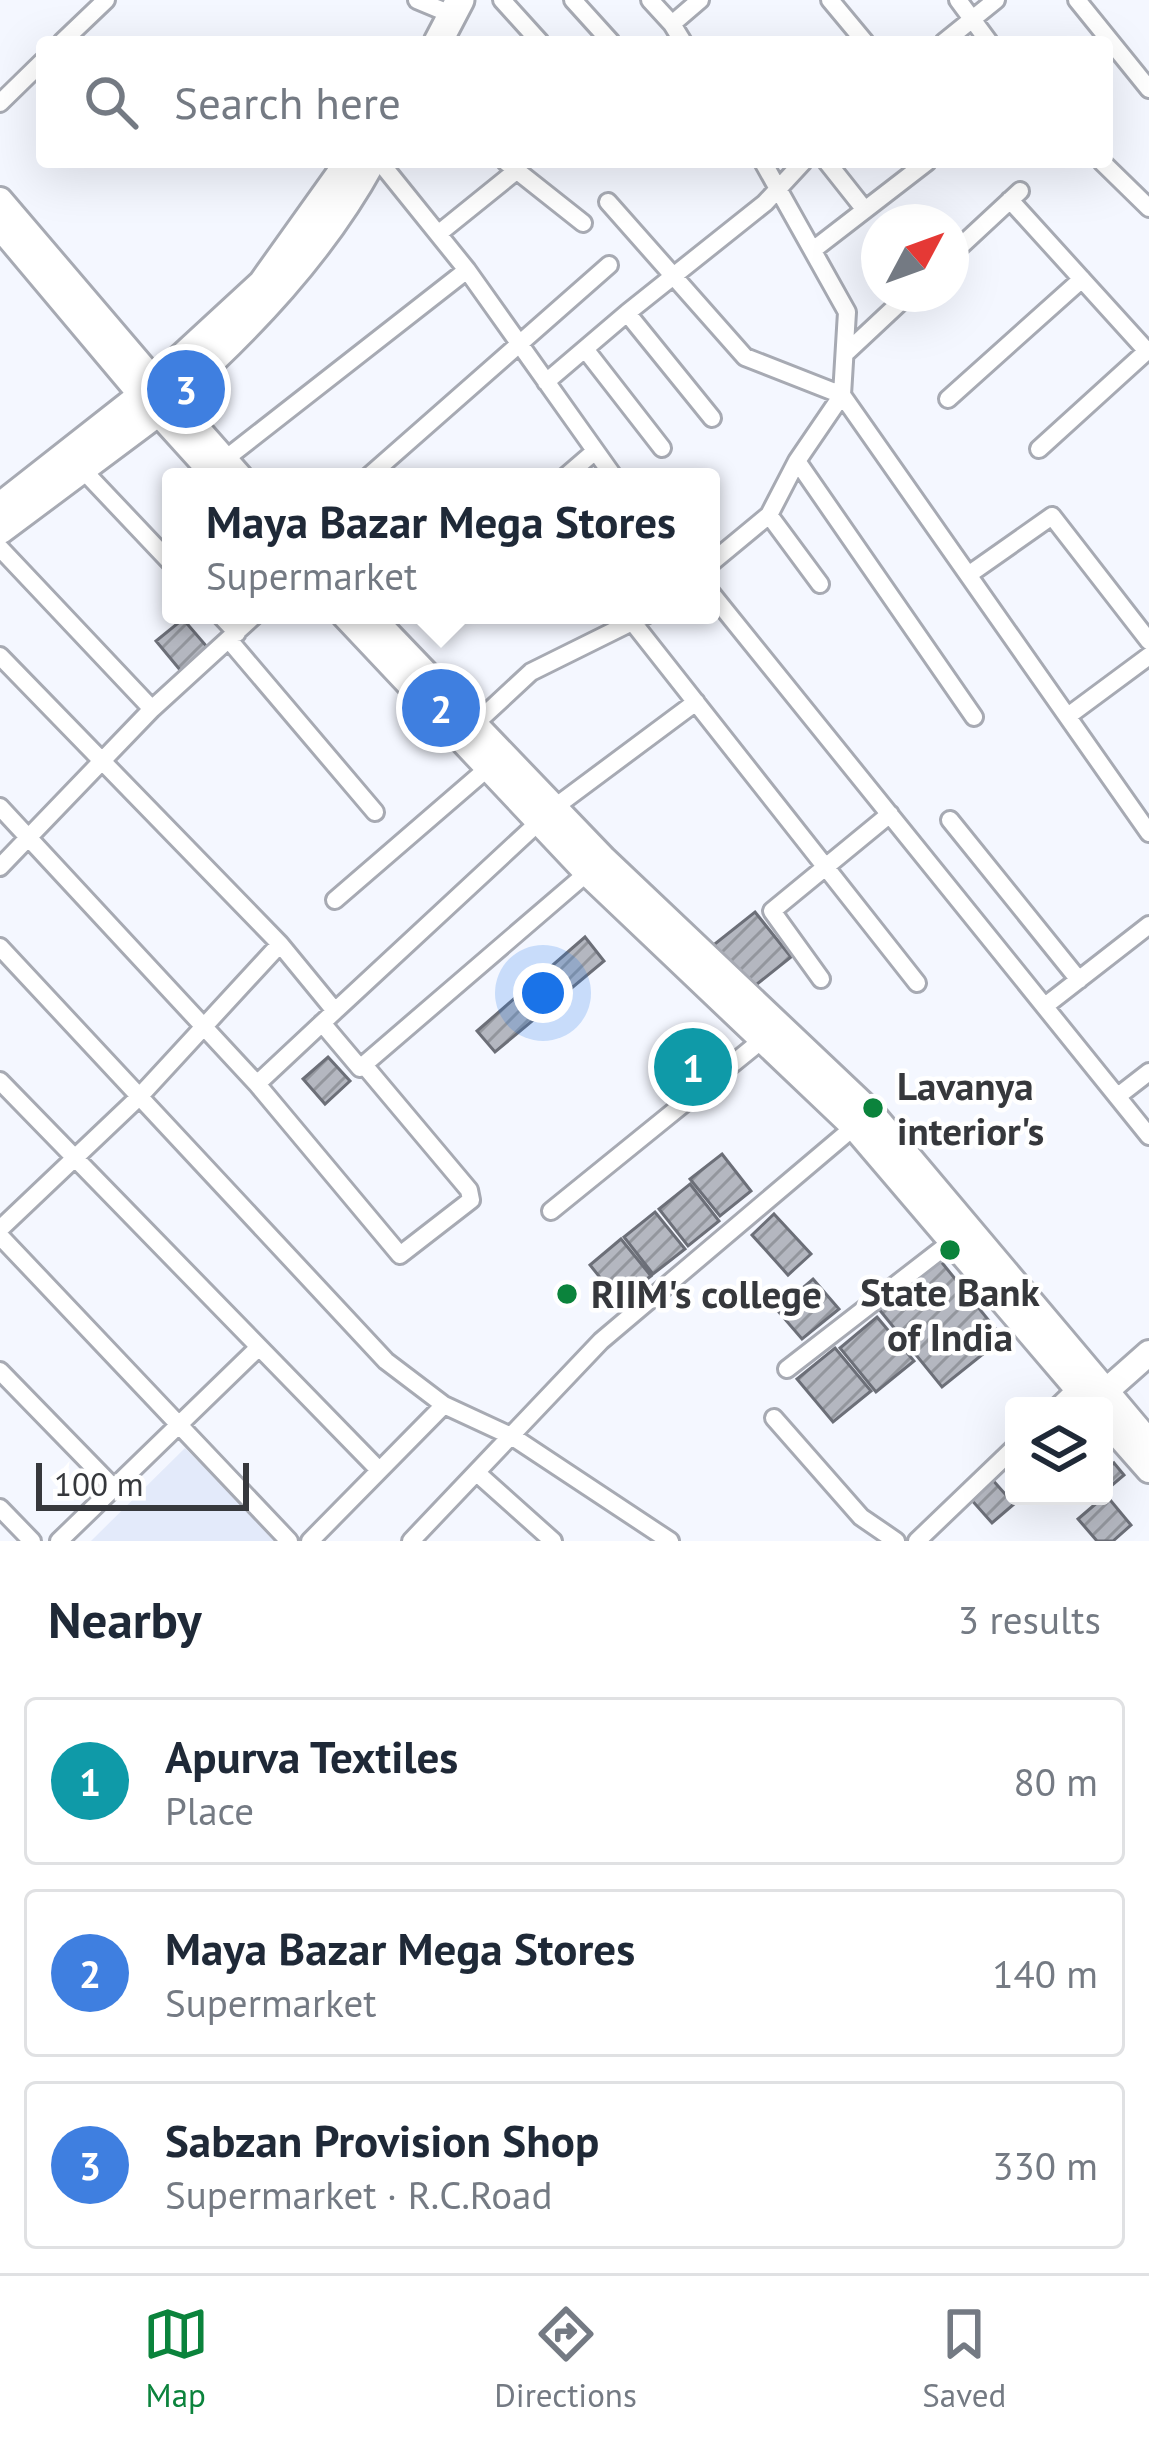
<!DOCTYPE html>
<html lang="en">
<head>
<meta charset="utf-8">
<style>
	:root { --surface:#fff; --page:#f6f6f7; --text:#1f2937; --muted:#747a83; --line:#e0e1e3; --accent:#0b833c }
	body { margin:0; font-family:"PT Sans",sans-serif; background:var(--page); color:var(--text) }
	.controls { position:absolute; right:36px; bottom:36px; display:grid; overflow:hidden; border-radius:12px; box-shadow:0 12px 48px #0002 }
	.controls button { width:108px; height:108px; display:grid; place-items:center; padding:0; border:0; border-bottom:3px solid var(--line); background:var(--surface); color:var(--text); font:60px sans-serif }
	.compass { position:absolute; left:861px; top:204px; width:108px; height:108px; border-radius:50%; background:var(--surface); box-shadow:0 12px 48px #0002; rotate:49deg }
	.scale { position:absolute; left:36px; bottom:30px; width:213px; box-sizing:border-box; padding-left:12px; border:6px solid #36383c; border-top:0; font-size:33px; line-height:42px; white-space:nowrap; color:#36383c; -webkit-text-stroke:9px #fff; paint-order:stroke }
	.you { position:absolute; left:543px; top:993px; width:42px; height:42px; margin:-30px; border:9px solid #fff; border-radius:50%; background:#1a73e8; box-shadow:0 0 0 18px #1a73e833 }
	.badge { display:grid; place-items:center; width:78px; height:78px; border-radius:50%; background:var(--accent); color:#fff; font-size:39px; font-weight:700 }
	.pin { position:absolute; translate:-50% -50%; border:6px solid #fff; box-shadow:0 3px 12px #0006 }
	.popup { position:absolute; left:162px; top:468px; width:558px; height:156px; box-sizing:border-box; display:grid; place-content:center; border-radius:12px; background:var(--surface); filter:drop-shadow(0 3px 9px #0005); font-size:39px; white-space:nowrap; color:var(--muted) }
	.popup b { font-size:45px; color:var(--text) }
	.popup::after { content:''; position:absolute; left:50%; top:100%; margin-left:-24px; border:24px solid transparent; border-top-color:var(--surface) }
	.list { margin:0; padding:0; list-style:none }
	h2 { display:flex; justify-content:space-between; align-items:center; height:156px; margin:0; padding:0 48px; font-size:51px }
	h2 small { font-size:39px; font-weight:400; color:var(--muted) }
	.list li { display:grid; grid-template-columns:78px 1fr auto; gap:36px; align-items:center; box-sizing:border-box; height:168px; margin:0 24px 24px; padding:0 24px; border:3px solid var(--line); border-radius:12px }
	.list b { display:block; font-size:45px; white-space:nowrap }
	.list p { margin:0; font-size:39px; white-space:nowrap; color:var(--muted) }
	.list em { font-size:39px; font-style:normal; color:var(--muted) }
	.icon { flex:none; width:66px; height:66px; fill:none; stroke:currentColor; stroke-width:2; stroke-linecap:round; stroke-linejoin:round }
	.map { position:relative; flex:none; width:1149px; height:1541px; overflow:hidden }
	.search { position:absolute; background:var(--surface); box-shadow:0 12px 48px #0002; left:36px; right:36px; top:36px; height:132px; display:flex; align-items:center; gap:30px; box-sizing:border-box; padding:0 42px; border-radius:12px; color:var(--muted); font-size:45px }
	.sheet { height:732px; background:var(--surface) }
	nav { display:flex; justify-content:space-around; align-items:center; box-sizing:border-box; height:168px; border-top:3px solid var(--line); background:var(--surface); font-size:33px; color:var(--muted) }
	nav a { display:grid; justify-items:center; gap:6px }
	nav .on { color:var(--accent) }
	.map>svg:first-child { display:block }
</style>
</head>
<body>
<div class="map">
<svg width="1149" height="1541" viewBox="0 0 1149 1541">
	<defs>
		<pattern id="building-hatch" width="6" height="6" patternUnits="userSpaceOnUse" patternTransform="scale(3)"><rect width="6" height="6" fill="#b4b7c0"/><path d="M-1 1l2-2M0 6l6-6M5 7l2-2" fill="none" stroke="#93969d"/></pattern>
	</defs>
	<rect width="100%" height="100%" fill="#f4f7ff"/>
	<path fill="#e3eafa" d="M 185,1448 L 277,1541 L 91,1541 Z"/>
	<path fill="url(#building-hatch)" stroke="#6c6f78" stroke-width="3" d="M 183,619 L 208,648 L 181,671 L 156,641 Z
		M 755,912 L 791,957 L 747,992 L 711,947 Z
		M 585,937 L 604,961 L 495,1052 L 477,1031 Z
		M 705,1035 L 728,1061 L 682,1102 L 658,1073 Z
		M 328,1057 L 350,1081 L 325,1104 L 303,1079 Z
		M 722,1154 L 751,1191 L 720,1216 L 690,1179 Z
		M 690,1184 L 719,1221 L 688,1246 L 659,1209 Z
		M 655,1212 L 685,1249 L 653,1274 L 624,1237 Z
		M 774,1214 L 811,1254 L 788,1275 L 752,1235 Z
		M 621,1239 L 651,1276 L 619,1301 L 590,1265 Z
		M 939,1259 L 1003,1338 L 942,1387 L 878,1308 Z
		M 813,1279 L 839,1309 L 802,1339 L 777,1310 Z
		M 877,1317 L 914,1361 L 876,1392 L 840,1348 Z
		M 835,1348 L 871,1391 L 833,1422 L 797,1379 Z
		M 1114,1463 L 1124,1475 L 1104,1492 L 1104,1472 Z
		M 990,1477 L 1014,1504 L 992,1523 L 968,1496 Z
		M 1106,1495 L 1131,1525 L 1113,1541 L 1097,1541 L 1078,1519 Z"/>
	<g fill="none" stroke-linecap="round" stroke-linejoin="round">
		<defs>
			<path id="street" d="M 417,0 L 441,10
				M 502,0 L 540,42
				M 573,0 L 611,42
				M 650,0 L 672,24
				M 830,0 L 865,42
				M 958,0 L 989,42
				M 1077,0 L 1149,89
				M 62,42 L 106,0
				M 683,42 L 672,24 L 700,0
				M 944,42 L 996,0
				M 0,103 L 42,62
				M 380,162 L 467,270 L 614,477
				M 506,162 L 583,223
				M 763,162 L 847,312 L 842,395 L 1149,833
				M 827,162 L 865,210
				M 1102,162 L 1149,208
				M 1010,200 L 1147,351 L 1039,449
				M 608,202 L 745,357 L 842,395 L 797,461
				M 438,234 L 516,171
				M 813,250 L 927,162
				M 951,255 L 1020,191
				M 627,313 L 765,203 L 803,162
				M 585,349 L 662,448
				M 847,352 L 909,294
				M 546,382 L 627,313 L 712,418
				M 948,399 L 1082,279
				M 224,460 L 467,270
				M 83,470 L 171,563
				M 368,477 L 609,265
				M 565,477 L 594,452
				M 769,515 L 820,584
				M 0,548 L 152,709
				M 711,563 L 769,515 L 797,461 L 974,717
				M 971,573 L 1052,516 L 1149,641
				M 711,593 L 1149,1136
				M 220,615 L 237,633
				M 627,615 L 917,983
				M 229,640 L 375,812
				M 0,656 L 280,944 L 139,1097 L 0,1229
				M 1068,716 L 1149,656
				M 475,724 L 531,672 L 646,615
				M 0,807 L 257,1084 L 335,1011
				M 950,820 L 1079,980
				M 0,867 L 152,709 L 255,615
				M 335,900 L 488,768
				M 280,944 L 335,1011 L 555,807 L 696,702
				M 0,947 L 386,1361 L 444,1405 L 513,1437 L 670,1541
				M 821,979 L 772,911 L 890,814
				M 1045,1006 L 1149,925
				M 322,1023 L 360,1068 L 587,873
				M 0,1081 L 379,1470
				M 257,1084 L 400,1255 L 471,1200 L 469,1190 L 364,1065
				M 1118,1096 L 1149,1072
				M 551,1211 L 762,1040
				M 0,1236 L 289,1541
				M 787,1369 L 951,1242
				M 0,1371 L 114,1488
				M 1058,1406 L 1083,1382
				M 774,1418 L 861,1517 L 896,1541
				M 477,1473 L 553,1541
				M 0,1508 L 32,1541
				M 59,1541 L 257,1349
				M 310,1541 L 444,1405
				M 411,1541 L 601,1341 L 861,1121
				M 917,1541 L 1014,1448"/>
			<path id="secondary" d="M 0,200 L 151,377
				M 0,227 L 137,390
				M 173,401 L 240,477
				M 159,414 L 216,477
				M 344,615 L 587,873 L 854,1127 L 1092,1406
				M 370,615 L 604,859 L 871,1112 L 1149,1442
				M 1097,1399 L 1149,1353
				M 1104,1419 L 1149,1470"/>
			<path id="primary" d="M 438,42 L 460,0
				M 160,378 L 262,284 L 349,162
				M 173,396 C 249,328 321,253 371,162
				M 0,507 L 136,400
				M 0,530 L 154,415"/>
		</defs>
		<use href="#street" stroke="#a7aab3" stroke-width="22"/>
		<use href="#secondary" stroke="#a7aab3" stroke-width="30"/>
		<use href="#primary" stroke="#a7aab3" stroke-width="33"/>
		<use href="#street" stroke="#fff" stroke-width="16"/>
		<use href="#secondary" stroke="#fff" stroke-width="24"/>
		<use href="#primary" stroke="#fff" stroke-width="27"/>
	</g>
	<g fill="#0b833c" stroke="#fff" stroke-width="4.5">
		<circle cx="873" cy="1108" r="12"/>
		<circle cx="950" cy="1250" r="12"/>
		<circle cx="567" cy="1294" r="12"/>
	</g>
	<g text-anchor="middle" stroke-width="9" stroke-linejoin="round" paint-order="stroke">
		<g font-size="39" font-weight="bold" fill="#36383c" stroke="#fff" text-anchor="start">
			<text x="897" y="1100">Lavanya<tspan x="897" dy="45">interior's</tspan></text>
			<text x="950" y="1306" text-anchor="middle">State Bank<tspan x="950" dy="45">of India</tspan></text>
			<text x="591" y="1308">RIIM's college</text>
		</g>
	</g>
</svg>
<div class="controls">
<button><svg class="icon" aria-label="layers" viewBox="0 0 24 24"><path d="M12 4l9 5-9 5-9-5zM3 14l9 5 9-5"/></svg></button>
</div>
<svg class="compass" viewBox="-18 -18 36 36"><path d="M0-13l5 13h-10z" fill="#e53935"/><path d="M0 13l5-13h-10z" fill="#747a83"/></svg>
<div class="scale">100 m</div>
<div class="you"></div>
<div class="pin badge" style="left:693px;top:1067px;background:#0f9aa8">1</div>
<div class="pin badge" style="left:441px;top:708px;background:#3f7fe0">2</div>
<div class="popup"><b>Maya Bazar Mega Stores</b>Supermarket</div>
<div class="pin badge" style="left:186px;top:389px;background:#3f7fe0">3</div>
<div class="search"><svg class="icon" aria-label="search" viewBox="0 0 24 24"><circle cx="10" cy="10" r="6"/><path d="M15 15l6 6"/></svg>Search here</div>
</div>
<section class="sheet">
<h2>Nearby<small>3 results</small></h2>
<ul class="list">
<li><span class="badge" style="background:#0f9aa8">1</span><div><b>Apurva Textiles</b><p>Place</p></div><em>80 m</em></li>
<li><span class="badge" style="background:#3f7fe0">2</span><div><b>Maya Bazar Mega Stores</b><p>Supermarket</p></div><em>140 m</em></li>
<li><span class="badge" style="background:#3f7fe0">3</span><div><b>Sabzan Provision Shop</b><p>Supermarket · R.C.Road</p></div><em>330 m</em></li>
</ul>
</section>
<nav>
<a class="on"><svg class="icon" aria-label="map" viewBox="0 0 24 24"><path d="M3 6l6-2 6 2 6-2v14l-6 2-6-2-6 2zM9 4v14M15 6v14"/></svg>Map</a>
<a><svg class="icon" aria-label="directions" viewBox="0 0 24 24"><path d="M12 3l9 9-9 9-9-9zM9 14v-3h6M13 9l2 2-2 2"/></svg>Directions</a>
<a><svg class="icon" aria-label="saved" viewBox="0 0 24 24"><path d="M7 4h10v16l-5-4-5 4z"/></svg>Saved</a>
</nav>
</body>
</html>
